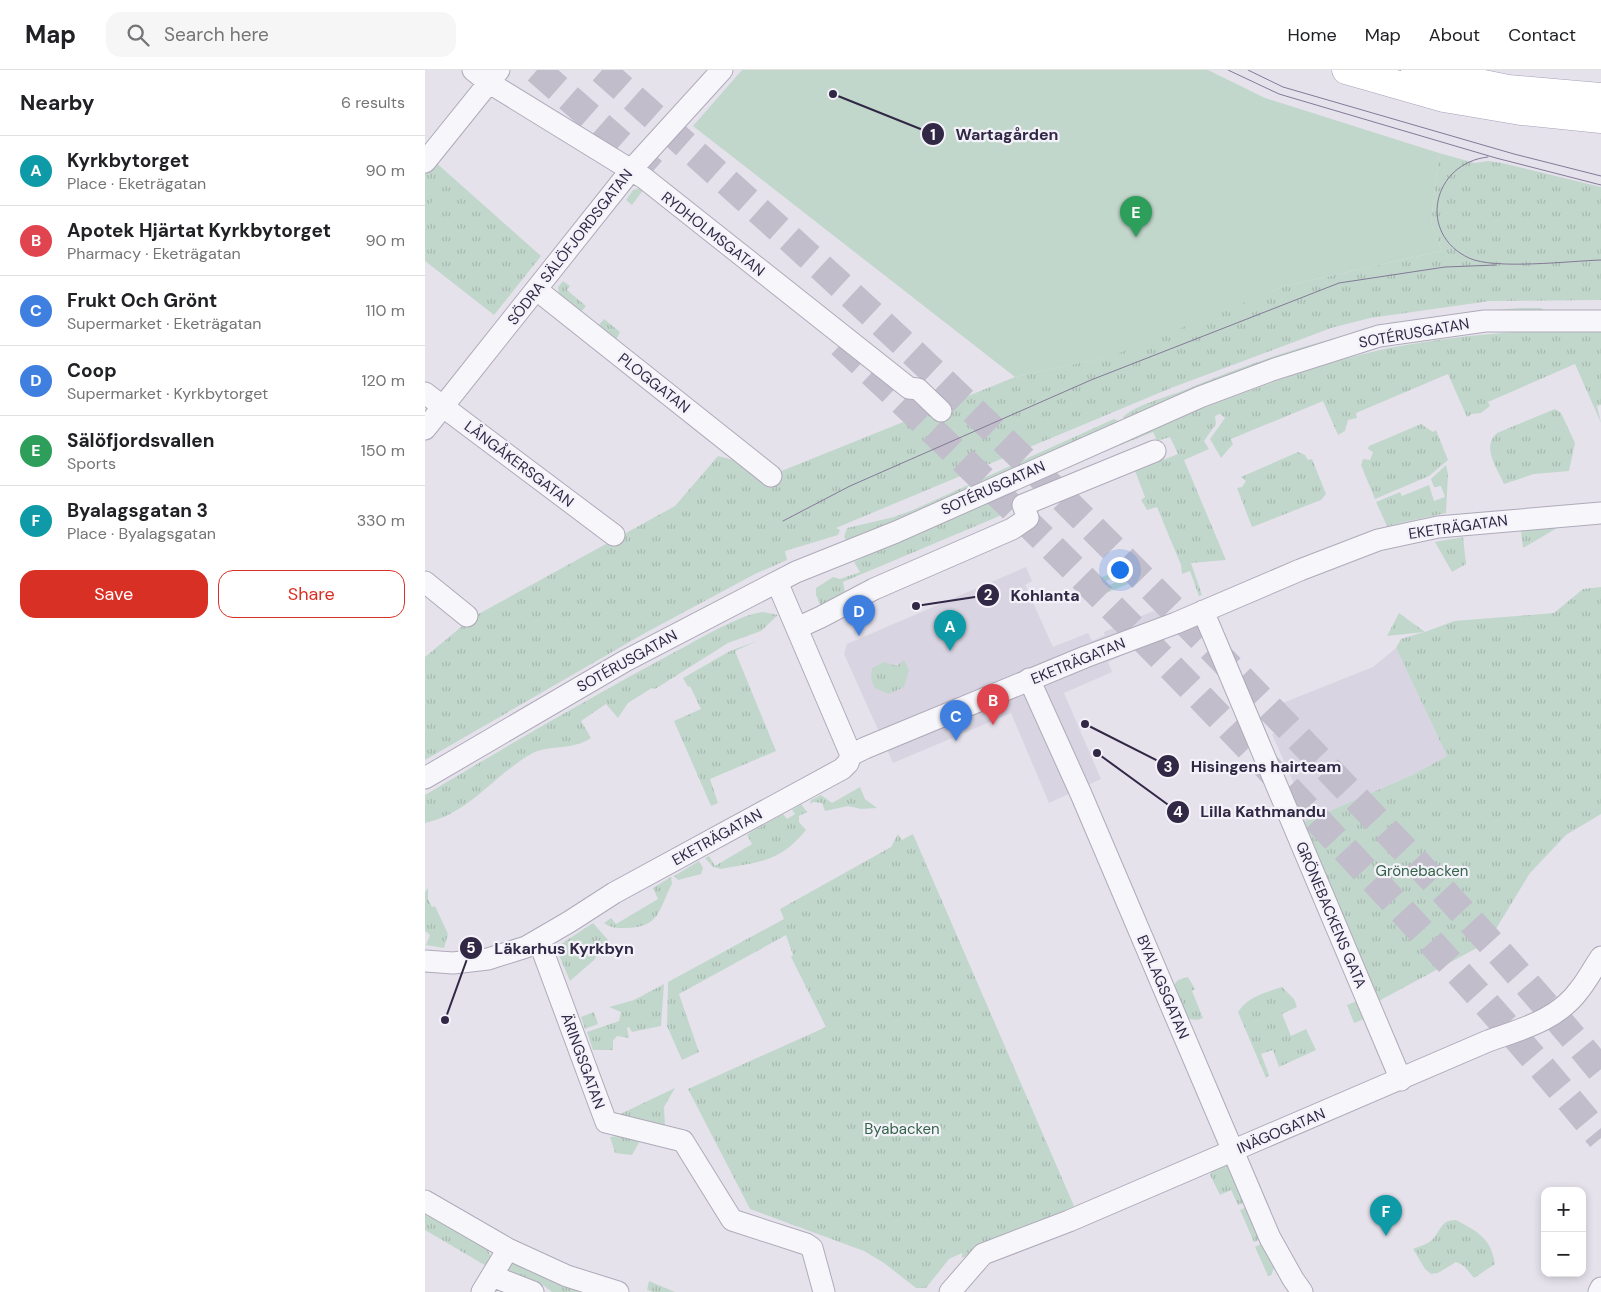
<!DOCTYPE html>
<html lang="en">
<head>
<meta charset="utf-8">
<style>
	:root { --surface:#fff; --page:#f6f6f6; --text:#202124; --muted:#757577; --line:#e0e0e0; --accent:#d93025 }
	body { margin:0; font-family:"DM Sans",sans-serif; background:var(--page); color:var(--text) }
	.controls { position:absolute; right:15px; bottom:15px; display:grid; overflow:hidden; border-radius:10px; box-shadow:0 2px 8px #0003 }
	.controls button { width:45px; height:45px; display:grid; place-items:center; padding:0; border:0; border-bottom:1px solid var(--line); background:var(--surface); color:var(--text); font:25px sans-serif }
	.you { position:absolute; left:694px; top:499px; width:18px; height:18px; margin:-12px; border:4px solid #fff; border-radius:50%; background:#1a73e8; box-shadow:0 0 0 8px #1a73e833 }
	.badge { display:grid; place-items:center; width:32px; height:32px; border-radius:50%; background:var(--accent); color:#fff; font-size:16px; font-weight:700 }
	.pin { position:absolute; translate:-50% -41px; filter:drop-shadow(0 1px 2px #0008) }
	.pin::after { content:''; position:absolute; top:26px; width:18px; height:15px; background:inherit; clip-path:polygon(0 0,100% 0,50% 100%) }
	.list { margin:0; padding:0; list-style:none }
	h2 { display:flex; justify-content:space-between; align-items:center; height:65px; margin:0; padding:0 20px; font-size:21px }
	h2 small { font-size:16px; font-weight:400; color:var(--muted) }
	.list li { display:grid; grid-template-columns:32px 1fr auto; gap:15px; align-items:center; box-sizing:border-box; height:70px; padding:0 20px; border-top:1px solid var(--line) }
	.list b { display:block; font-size:19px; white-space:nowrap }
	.list p { margin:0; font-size:16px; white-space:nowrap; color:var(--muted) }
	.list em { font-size:16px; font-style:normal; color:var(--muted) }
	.actions { display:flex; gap:10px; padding:15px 20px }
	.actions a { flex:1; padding:11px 0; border:1px solid var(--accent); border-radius:15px; text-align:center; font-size:18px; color:var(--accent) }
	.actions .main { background:var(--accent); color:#fff }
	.icon { flex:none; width:28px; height:28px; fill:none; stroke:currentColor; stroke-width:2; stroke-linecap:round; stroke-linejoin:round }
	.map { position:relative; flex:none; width:1176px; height:1222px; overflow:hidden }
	header { display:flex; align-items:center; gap:30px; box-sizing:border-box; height:70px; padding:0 25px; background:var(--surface); border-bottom:1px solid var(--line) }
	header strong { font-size:24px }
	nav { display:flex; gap:28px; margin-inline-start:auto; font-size:18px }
	.search { width:350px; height:45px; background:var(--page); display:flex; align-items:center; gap:12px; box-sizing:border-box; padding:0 18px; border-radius:15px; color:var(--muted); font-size:19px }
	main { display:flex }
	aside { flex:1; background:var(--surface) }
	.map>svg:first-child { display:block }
</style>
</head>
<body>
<header>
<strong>Map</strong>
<div class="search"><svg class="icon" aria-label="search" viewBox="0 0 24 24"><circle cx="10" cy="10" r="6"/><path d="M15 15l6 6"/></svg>Search here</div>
<nav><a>Home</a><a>Map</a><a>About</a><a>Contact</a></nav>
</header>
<main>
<aside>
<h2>Nearby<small>6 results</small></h2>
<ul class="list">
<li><span class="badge" style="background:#0f9aa8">A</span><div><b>Kyrkbytorget</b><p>Place · Eketrägatan</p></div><em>90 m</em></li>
<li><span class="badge" style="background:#e0444e">B</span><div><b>Apotek Hjärtat Kyrkbytorget</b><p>Pharmacy · Eketrägatan</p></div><em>90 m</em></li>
<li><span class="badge" style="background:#3f7fe0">C</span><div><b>Frukt Och Grönt</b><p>Supermarket · Eketrägatan</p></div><em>110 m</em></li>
<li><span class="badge" style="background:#3f7fe0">D</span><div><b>Coop</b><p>Supermarket · Kyrkbytorget</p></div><em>120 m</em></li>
<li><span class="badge" style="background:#2e9e5b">E</span><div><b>Sälöfjordsvallen</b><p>Sports</p></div><em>150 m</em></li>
<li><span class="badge" style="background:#0f9aa8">F</span><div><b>Byalagsgatan 3</b><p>Place · Byalagsgatan</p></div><em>330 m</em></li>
</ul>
<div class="actions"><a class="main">Save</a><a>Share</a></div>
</aside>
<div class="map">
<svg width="1176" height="1222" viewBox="0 0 1176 1222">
	<defs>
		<pattern id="grass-tufts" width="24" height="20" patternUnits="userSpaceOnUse" patternTransform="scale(1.25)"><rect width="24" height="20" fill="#c2d7cb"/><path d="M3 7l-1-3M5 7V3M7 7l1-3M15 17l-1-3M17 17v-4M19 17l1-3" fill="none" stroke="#a7b9b0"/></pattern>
	</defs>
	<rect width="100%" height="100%" fill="#e5e2ec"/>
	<path fill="#d8d4e1" d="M 601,497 L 607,511 L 600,515 L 628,577 L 663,563 L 667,571 L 680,565 L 679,562 L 728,541 L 763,556 L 683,592 L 687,602 L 639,623 L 676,709 L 624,733 L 586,643 L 468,693 L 419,584 L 422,574 Z
		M 971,578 L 1022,686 L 987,705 L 875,754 L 865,731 L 873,723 L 847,664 L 859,659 L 850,636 L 948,597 Z"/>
	<path fill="url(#grass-tufts)" d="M 1014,83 L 1050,93 L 1063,91 L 1077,93 L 1176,117 L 1176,230 L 1065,231 L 945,248 L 906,258 L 746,318 L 411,458 L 415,460 L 413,465 L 360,481 L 362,490 L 330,504 L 220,563 L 0,690 L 0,587 L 48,547 L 250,436 L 293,386 L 354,402 L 590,307 L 677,288 L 860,216 L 1017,181 L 1006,153 Z
		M 8,90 L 116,186 L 69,245 L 0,191 L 0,101 Z
		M 215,118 L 219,119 L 207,135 L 201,130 L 208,120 Z
		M 138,211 L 145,216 L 142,220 L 161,236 L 156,242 L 134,224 L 133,217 Z
		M 1095,238 L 1116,238 L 1120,241 L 1051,248 L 700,350 L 698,347 C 709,336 741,327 757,321 C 869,274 973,246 1095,238 Z
		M 179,249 L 195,262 L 191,270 L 173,256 Z
		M 1103,261 L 1176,261 L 1176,335 L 1172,336 L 1176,353 L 1150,294 L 1063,332 L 1065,336 L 1056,343 L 1047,344 L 1042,347 L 1023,304 L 931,343 L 932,348 L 923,350 L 920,361 L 913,365 L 898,331 L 806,369 L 808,374 L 796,388 L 785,369 L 800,348 L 795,344 L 790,346 L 791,354 L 779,371 L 784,379 L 759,390 L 801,490 L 766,493 L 777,525 L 774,526 L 765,501 L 757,504 L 756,495 L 732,437 L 722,440 L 716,430 L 720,427 L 710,401 L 753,384 L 745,367 L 732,371 L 728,362 L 579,422 L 584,442 L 418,512 L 420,521 L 400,538 L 397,539 L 391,525 L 391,518 L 408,507 L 415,509 L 435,502 L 429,492 C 542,437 655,386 771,341 C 835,317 897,292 964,278 C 1010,269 1056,264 1103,261 Z
		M 1130,339 L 1136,343 L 1150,373 L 1144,401 L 1109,404 L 1079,414 C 1072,398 1056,377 1072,363 Z
		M 689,349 L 694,351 L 587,400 L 426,470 L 421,470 L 419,467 L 422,458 L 469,447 L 488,440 Z
		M 996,354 L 1008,362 L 1011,360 L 1023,390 L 1004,406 L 950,429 L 936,395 L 938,389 L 945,390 L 948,382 L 943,379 L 944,376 Z
		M 873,382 L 880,385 L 883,390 L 887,389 L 901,424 L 896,430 L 827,457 L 812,418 L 817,417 L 821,411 L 816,407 Z
		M 1021,395 L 1023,404 L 1021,443 L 962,456 L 951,432 L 975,422 L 977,426 L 1004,415 L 1009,431 L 1020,427 L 1016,416 L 1009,417 L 1006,409 Z
		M 1131,457 L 1132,458 L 1098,478 L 1096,460 Z
		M 1038,467 L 1041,494 L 1027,502 L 1010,472 Z
		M 689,502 L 695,505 L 661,519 L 663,513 Z
		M 698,509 L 703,514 L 662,531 L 661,526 Z
		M 1176,517 L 1176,744 L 1141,765 L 1105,803 L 1063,872 L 952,932 L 875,754 L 987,705 L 1022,686 L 971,578 L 976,569 L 999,562 L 962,566 L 974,543 L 1000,562 L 1029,551 L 1129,543 L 1158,519 Z
		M 338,542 L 353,545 L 336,561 L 303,573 L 230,619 L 227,618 L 203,633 L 193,648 L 181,634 L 156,651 L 166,668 C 147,681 124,674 106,684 C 69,705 44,744 0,753 L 0,725 C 82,676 164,628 248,583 C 271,571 315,544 338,542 Z
		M 332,571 L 310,581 L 351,681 L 285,709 L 293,733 L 286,736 L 249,651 L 276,639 L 265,616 L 263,617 L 258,608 L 305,581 Z
		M 479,590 L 484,600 L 479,617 L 464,624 L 450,618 L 446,610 L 447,598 L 459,592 L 472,596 Z
		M 435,717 L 440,729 L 452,738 L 436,739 L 423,736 L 400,741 L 397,733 L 388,732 L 385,734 L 386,730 L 396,725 L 407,733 Z
		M 376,734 L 382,742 L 374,746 L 374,752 L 381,760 C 355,792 335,792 296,799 L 288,797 L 280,788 L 284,786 L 290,796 L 327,774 L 322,765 L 326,762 L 358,744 L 362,749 L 370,744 L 367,740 Z
		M 473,764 L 477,770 L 488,764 L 649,1136 L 537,1188 L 537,1183 L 524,1189 L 501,1218 L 491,1218 L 459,1193 L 439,1181 L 325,1139 L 263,1019 L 401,957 L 366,887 L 368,885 L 361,865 L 254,924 L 274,982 L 257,990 L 242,956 L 243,912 L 359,849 L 355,839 L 466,777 Z
		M 274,791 L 278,798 L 276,804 L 253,810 L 249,806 Z
		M 246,807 L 247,814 C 233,840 236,857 201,858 C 192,858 186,858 179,853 L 186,848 L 191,854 L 233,829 L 228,818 Z
		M 3,818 L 3,829 L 7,837 L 10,836 L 23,864 L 19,878 L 1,875 L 5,865 L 0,861 L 0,822 Z
		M 168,853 L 183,870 L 169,890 L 145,911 L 134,885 L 136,874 Z
		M 763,907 L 770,919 L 767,921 L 778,948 L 773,950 L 764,949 L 760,945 L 748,916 L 753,910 Z
		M 239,914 L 236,956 L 207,962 L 204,957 L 202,958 L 204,968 L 192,966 L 188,971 L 188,980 L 168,980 L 162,962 L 194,951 L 196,942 L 184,937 L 209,930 Z
		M 857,917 L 869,929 L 872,937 L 857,944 L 866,966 L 881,959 L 891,980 L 854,997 L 848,980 L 836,984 L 844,1005 L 841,1008 L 813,942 C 822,927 841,922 857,917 Z
		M 932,931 L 939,949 L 929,953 L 922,935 Z
		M 169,942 L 173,954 L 160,959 L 156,947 Z
		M 250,1018 L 239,1037 L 240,1057 L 191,1046 Z
		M 194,1066 L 216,1069 L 207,1085 L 190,1083 L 185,1067 Z
		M 805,1092 L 825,1130 L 813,1135 L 806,1120 L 795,1125 L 785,1105 L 787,1101 Z
		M 826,1135 L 840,1167 L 829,1172 L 815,1140 Z
		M 0,1143 L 61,1177 L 67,1188 L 63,1197 L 0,1160 Z
		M 1031,1150 C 1053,1162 1066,1168 1070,1194 L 1049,1208 L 1039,1196 L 1031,1192 L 1013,1203 L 1006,1204 L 1000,1199 L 988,1179 C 995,1176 1001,1175 1007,1170 C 1016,1161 1015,1150 1031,1150 Z
		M 839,1172 L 850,1196 L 846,1205 L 843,1206 L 830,1177 Z
		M 90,1192 L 163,1222 L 127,1222 L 118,1215 L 79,1200 L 86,1194 Z
		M 224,1211 L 250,1222 L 228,1222 L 222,1220 Z"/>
	<path fill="#c2d7cb" d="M 317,0 L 783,0 L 840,28 L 1014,83 L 1006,153 L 1017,181 L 860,216 L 687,286 L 590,307 L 268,56 Z
		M 15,121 L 27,129 L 11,150 L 0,141 Z"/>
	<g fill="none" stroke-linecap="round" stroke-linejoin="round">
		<path stroke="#c1bdcb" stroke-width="28" stroke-dasharray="28 14" stroke-linecap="butt" d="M 112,0 L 235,108
			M 177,0 C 304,114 432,227 554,346 C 658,447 759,550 860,654 C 968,767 1077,880 1176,1001
			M 416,274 C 564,412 707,555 847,702 C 960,821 1072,941 1176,1068"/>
		<defs>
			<path id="minor" d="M 48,0 L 63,12 L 219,108 L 484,318 L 493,319 L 516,341
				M 0,92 L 74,0
				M 112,220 L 346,406
				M 0,323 L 189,465
				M 0,359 L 206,100 L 297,0
				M 0,512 L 42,546
				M 352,512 L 426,685
				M 778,541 L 976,1010
				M 372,558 L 396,547 L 449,519 L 587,459 L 603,448 L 598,435 L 730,381
				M 604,609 L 656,724 L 845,1168 L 868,1209 L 877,1222
				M 0,708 L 200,591 L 371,502 L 471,462 L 775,327 L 847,300 L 954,266 L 1060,251 L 1176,251
				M 114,871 L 181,1052 L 258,1071 L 307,1150 L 381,1174 L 387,1178 L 399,1222
				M 0,891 L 28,893 L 63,889 L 101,877 L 144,852 L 189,823 L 417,699 L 423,693 L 426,685 L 440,678 L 660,587 L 751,553 L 875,500 L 953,470 L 1013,457 L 1176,443
				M 0,1131 L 83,1179 L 142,1206 L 193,1222
				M 67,1206 L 108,1222
				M 57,1222 L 83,1179
				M 525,1222 L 558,1184 L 644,1151 L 1063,971 C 1097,959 1133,950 1155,919 C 1163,909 1169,897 1176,887
				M 1174,1222 L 1176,1218"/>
			<path id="major" d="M 921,0 L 1019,28 L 1096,41 L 1176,49
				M 990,0 L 1083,19 L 1176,27"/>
		</defs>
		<use href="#minor" stroke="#afaaba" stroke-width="23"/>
		<use href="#major" stroke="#a6a0b9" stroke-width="29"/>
		<use href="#minor" stroke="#f7f6fa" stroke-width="21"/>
		<use href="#major" stroke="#fff" stroke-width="28"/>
		<path stroke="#827a97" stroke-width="1" d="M 803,0 L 854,24 L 1071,88 L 1176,115
			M 823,0 L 858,17 L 1089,84 L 1176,106
			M 1063,87 C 1007,93 992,164 1044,188 C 1069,200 1145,191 1176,190
			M 358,451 L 425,416 L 666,310 L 914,213 L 1020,197 L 1071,195"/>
	</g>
	<g text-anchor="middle" stroke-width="4.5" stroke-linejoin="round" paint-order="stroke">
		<g font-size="15" fill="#312846" stroke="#f4f2f9">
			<text transform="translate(288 164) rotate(38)" y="5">RYDHOLMSGATAN</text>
			<text transform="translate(145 177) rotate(-52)" y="5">SÖDRA SÄLÖFJORDSGATAN</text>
			<text transform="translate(989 263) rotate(-10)" y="5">SOTÉRUSGATAN</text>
			<text transform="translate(229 313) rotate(38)" y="5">PLOGGATAN</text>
			<text transform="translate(94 394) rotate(37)" y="5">LÅNGÅKERSGATAN</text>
			<text transform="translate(568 418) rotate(-24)" y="5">SOTÉRUSGATAN</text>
			<text transform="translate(1033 457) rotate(-8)" y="5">EKETRÄGATAN</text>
			<text transform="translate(202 591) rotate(-29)" y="5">SOTÉRUSGATAN</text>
			<text transform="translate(653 591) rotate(-22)" y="5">EKETRÄGATAN</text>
			<text transform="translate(292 767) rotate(-29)" y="5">EKETRÄGATAN</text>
			<text transform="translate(906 845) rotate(67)" y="5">GRÖNEBACKENS GATA</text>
			<text transform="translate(738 917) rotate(67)" y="5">BYALAGSGATAN</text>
			<text transform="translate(158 991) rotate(70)" y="5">ÄRINGSGATAN</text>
			<text transform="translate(856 1061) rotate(-23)" y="5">INÄGOGATAN</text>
		</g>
		<g font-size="15" fill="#34634a" stroke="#f4f2f9">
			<text x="997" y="806">Grönebacken</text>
			<text x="477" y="1064">Byabacken</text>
		</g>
	</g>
	<path fill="none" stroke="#312846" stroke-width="2" d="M408 24L508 64M491 536L563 525M660 654L743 696M672 683L753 742M20 950L46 878"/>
	<g fill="#312846" stroke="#f4f2f9" stroke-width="2">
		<circle cx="408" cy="24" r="5"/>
		<circle cx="491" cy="536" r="5"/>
		<circle cx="660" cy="654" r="5"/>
		<circle cx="672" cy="683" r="5"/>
		<circle cx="20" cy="950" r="5"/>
		<circle cx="508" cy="64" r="12"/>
		<circle cx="563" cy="525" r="12"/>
		<circle cx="743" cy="696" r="12"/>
		<circle cx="753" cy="742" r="12"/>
		<circle cx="46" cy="878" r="12"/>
	</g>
	<g font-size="15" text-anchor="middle" font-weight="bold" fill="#fff">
		<text x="508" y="70">1</text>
		<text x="563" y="530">2</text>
		<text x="743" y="702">3</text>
		<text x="753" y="747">4</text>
		<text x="46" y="883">5</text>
	</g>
	<g font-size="16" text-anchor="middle" font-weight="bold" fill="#312846" stroke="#f4f2f9" stroke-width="4.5" stroke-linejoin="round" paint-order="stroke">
		<text x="582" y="70">Wartagården</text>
		<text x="620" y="531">Kohlanta</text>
		<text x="841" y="702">Hisingens hairteam</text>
		<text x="838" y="747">Lilla Kathmandu</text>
		<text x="139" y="884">Läkarhus Kyrkbyn</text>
	</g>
</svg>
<div class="controls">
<button>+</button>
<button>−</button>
</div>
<div class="you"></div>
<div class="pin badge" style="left:525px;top:581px;background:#0f9aa8">A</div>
<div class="pin badge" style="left:568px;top:655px;background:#e0444e">B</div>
<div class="pin badge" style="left:531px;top:671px;background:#3f7fe0">C</div>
<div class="pin badge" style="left:434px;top:566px;background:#3f7fe0">D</div>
<div class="pin badge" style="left:711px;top:167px;background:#2e9e5b">E</div>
<div class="pin badge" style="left:961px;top:1166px;background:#0f9aa8">F</div>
</div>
</main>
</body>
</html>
